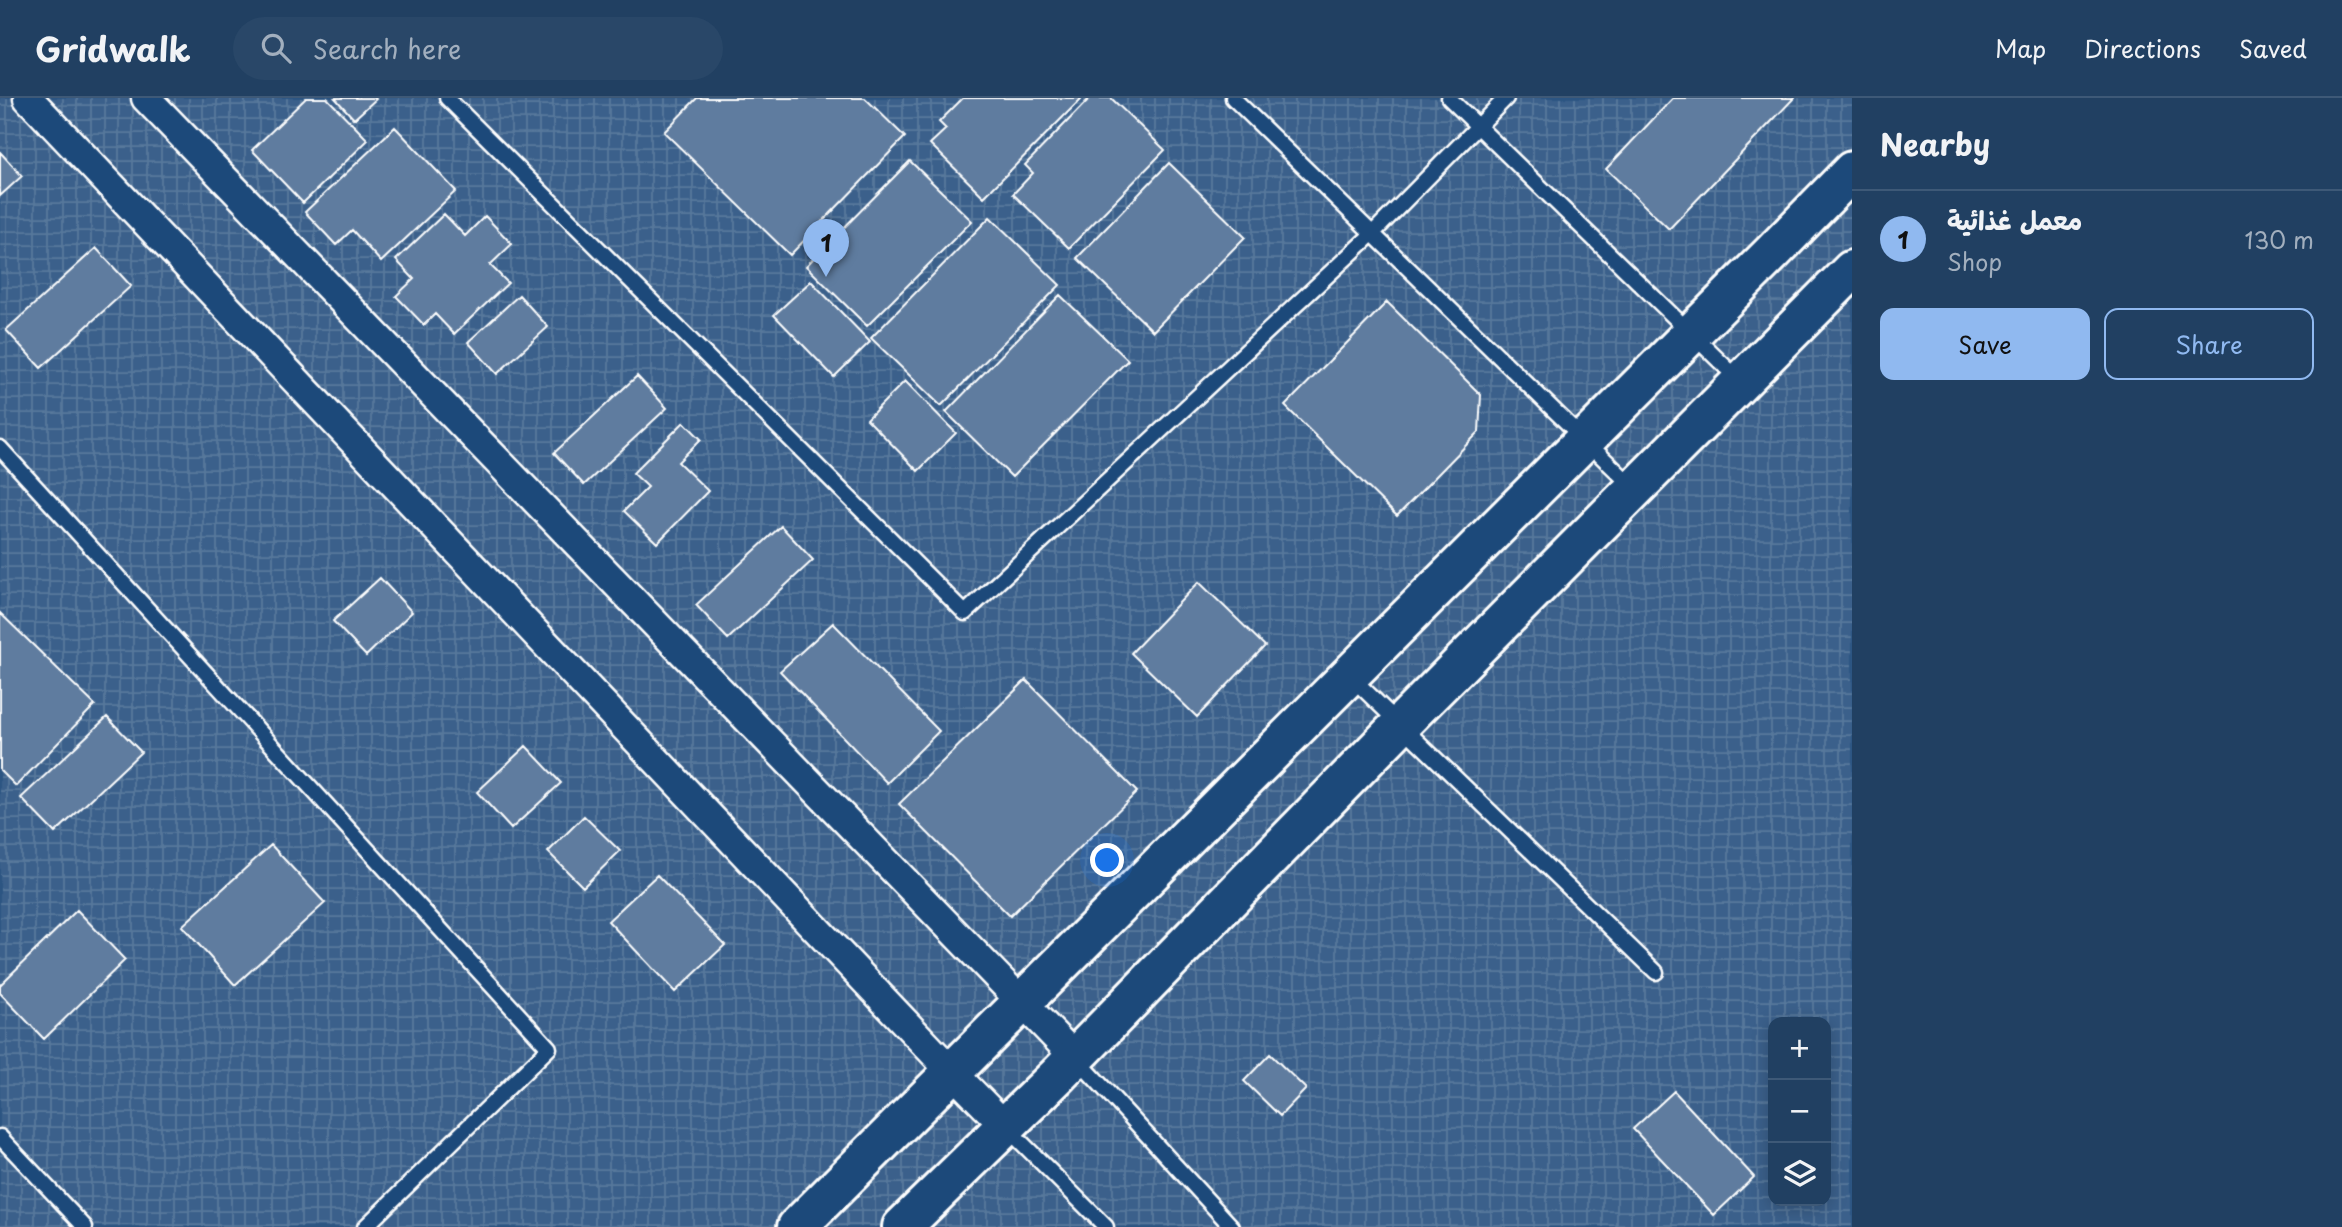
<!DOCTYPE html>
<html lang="en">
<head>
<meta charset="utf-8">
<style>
	:root { --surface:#214062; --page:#294768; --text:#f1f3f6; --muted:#a2afbe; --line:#3e5977; --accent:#90b9f0 }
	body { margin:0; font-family:"Playpen Sans","Playpen Sans Arabic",sans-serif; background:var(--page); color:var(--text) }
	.controls { position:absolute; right:21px; bottom:21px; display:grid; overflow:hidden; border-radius:14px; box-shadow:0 4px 18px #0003 }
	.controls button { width:63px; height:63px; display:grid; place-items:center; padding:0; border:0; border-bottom:2px solid var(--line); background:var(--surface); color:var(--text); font:35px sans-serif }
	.you { position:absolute; left:1108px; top:763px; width:24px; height:24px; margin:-18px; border:5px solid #fff; border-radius:50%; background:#1a73e8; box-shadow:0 0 0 10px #1a73e833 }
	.badge { display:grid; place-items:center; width:46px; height:46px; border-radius:50%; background:var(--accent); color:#111; font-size:23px; font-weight:700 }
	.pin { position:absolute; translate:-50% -58px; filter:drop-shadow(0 2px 4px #0008) }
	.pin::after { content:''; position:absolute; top:37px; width:24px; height:21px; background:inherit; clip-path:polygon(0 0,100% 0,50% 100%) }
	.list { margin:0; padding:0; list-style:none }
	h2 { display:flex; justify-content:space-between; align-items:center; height:91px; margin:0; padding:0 28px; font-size:30px }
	h2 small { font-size:23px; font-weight:400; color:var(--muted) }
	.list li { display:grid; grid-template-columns:46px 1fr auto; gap:21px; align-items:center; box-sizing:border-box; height:98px; padding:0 28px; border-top:2px solid var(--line) }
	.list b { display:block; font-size:26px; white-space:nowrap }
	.list p { margin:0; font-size:23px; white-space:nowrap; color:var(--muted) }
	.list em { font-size:23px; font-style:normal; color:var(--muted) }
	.actions { display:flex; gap:14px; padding:21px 28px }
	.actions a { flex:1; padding:16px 0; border:2px solid var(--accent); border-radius:14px; text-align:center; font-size:24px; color:var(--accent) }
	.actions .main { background:var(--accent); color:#111 }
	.icon { flex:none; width:38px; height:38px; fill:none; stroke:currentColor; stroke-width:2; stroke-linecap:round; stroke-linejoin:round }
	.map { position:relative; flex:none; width:1852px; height:1129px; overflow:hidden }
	header { display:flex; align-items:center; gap:42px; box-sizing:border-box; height:98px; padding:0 35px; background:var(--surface); border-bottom:2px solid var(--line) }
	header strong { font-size:33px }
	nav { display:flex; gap:38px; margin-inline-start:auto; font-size:24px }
	.search { width:490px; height:63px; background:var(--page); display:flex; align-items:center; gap:18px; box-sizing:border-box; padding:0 24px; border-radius:38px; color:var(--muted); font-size:26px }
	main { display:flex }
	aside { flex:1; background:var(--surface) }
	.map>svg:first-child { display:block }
</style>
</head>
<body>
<header>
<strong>Gridwalk</strong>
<div class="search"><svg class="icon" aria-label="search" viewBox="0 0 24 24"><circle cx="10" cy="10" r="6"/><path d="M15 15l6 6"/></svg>Search here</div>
<nav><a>Map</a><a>Directions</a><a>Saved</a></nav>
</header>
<main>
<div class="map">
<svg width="1852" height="1129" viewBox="0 0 1852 1129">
	<defs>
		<pattern id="industrial-grid" width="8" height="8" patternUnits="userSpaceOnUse" patternTransform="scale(1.75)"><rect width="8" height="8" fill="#3b618b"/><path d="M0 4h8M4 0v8" fill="none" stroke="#58799c"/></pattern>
	</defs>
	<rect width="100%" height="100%" fill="#2c5582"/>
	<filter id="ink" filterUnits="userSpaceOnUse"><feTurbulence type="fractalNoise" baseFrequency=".0143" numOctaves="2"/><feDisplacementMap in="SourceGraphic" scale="14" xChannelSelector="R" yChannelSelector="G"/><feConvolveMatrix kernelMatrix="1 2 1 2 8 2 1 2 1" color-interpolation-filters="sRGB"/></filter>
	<g filter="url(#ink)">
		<path fill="url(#industrial-grid)" fill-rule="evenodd" d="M 0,0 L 1852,0 L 1852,1129 L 0,1129 ZM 1773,924 L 1826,924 L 1826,1103 L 1773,1103 Z"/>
		<path fill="#5e7c9f" stroke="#fff" stroke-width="2" d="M 306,0 L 327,0 L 368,42 L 303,105 L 252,52 Z
			M 335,0 L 375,0 L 376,1 L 354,21 Z
			M 697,0 L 865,0 L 905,39 L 790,157 L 664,34 Z
			M 963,0 L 1082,0 L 984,99 L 930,46 L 946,31 L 939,24 Z
			M 1090,0 L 1111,0 L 1165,52 L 1069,150 L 1013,96 L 1033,75 L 1025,67 Z
			M 1673,0 L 1794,0 L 1669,131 L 1606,71 Z
			M 395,29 L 456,93 L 381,164 L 352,132 L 336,147 L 305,114 Z
			M 0,54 L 22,78 L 0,98 Z
			M 910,63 L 972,123 L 867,228 L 806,168 Z
			M 1169,65 L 1245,139 L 1153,233 L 1077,160 Z
			M 444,116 L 465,138 L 485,118 L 512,146 L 490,167 L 508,185 L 454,236 L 435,216 L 424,227 L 396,198 L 414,181 L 396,162 Z
			M 990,119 L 1060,187 L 941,308 L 871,240 Z
			M 96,150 L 131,188 L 41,270 L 6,232 Z
			M 811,183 L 870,244 L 834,279 L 774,217 Z
			M 519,197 L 548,229 L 497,276 L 468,244 Z
			M 1060,197 L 1128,262 L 1012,379 L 946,314 Z
			M 1387,204 L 1481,297 L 1479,334 L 1397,418 L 1285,308 Z
			M 637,278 L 667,310 L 584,387 L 554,355 Z
			M 905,283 L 956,335 L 918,373 L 867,321 Z
			M 684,324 L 701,341 L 678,364 L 708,393 L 657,445 L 624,413 L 648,389 L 633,375 Z
			M 781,428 L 813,462 L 728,541 L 696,507 Z
			M 380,480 L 412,514 L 366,558 L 333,523 Z
			M 1199,484 L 1265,548 L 1197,619 L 1131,555 Z
			M 0,515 L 95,607 L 16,688 L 0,672 Z
			M 833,525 L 939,633 L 887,685 L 780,573 Z
			M 1026,582 L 1137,694 L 1010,818 L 899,706 Z
			M 107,619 L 141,654 L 55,735 L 21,700 Z
			M 526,648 L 561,685 L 511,731 L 477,694 Z
			M 584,718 L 620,753 L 583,789 L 548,754 Z
			M 271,747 L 325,805 L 235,887 L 182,828 Z
			M 657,777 L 725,847 L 675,894 L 608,823 Z
			M 77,812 L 125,862 L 44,941 L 0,895 L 0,887 Z
			M 1270,956 L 1306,991 L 1280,1018 L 1244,983 Z
			M 1674,993 L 1754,1079 L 1714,1117 L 1633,1031 Z"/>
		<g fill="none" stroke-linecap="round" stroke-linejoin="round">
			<defs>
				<path id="lane" d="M 447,0 L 965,515 L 1372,136 L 1506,0
					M 1233,0 L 1634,390
					M 1449,0 L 1740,283
					M 0,350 L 549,950 L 365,1129
					M 1351,579 L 1656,874
					M 1076,960 L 1232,1129
					M 1006,1029 L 1106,1129
					M 0,1039 L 85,1129"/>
				<path id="street" d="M 28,0 L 951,973 L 1005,1028
					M 146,0 L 1075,959"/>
				<path id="secondary" d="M 797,1129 L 1772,155 L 1852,73
					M 902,1129 L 1059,976 L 1400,627 L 1852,172"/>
			</defs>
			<use href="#lane" stroke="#fff" stroke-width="19"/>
			<use href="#street" stroke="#fff" stroke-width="33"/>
			<use href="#secondary" stroke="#fff" stroke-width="44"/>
			<use href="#lane" stroke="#1f4a7a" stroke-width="14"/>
			<use href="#street" stroke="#1f4a7a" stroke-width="28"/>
			<use href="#secondary" stroke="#1f4a7a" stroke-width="38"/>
		</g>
	</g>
</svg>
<div class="controls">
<button>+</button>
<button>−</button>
<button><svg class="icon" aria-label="layers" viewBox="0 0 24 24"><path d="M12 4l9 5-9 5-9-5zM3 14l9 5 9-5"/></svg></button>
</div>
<div class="you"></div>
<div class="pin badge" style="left:826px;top:179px">1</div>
</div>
<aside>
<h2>Nearby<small></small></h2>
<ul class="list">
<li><span class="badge">1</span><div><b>معمل غذائية</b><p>Shop</p></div><em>130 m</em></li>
</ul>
<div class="actions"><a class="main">Save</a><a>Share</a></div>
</aside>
</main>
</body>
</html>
